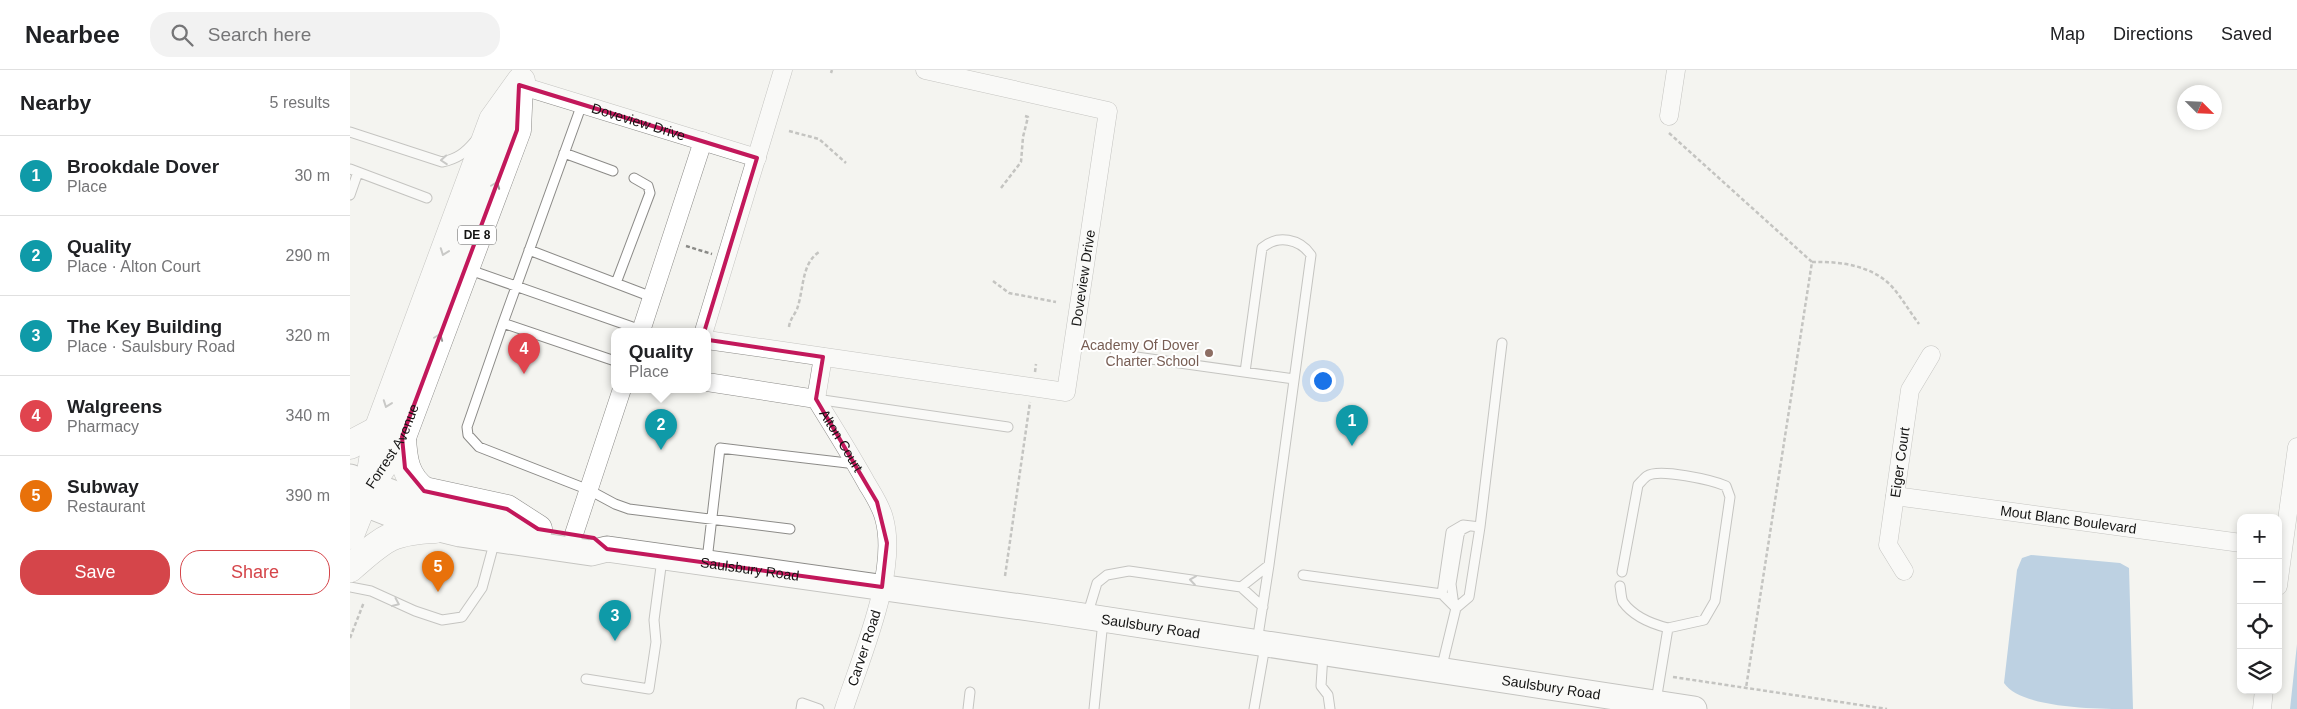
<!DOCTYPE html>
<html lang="en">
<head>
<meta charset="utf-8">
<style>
	:root { --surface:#fff; --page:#f2f2f2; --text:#202124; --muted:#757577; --line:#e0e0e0; --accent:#d5454a }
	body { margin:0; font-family:Helvetica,sans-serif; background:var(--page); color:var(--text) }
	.controls { position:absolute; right:15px; bottom:15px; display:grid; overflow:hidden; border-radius:10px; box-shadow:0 2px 8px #0003 }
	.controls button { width:45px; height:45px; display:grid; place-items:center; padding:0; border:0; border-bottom:1px solid var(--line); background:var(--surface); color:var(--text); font:25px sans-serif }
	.compass { position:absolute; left:1827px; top:15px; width:45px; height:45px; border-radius:50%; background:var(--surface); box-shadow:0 2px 8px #0003; rotate:114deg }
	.you { position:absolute; left:972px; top:310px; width:18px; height:18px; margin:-12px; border:4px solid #fff; border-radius:50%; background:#1a73e8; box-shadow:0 0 0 8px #1a73e833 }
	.badge { display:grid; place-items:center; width:32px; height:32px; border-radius:50%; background:var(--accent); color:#fff; font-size:16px; font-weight:700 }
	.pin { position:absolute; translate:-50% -41px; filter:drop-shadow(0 1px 2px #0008) }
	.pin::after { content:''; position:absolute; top:26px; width:18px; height:15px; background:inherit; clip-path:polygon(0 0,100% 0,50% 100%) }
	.popup { position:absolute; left:261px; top:258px; width:100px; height:65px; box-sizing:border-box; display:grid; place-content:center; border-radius:10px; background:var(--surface); filter:drop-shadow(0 1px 4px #0005); font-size:16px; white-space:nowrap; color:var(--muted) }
	.popup b { font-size:19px; color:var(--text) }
	.popup::after { content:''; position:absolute; left:50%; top:100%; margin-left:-10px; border:10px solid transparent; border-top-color:var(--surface) }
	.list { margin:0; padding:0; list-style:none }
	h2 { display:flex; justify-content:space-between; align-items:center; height:65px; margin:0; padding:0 20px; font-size:21px }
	h2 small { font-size:16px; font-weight:400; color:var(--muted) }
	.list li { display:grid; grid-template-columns:32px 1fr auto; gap:15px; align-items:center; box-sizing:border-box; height:80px; padding:0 20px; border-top:1px solid var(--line) }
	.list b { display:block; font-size:19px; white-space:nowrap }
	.list p { margin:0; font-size:16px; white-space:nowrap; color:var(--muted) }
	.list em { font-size:16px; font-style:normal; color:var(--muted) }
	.actions { display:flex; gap:10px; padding:15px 20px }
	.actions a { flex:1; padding:11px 0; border:1px solid var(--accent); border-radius:20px; text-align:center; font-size:18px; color:var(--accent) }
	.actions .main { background:var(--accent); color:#fff }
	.icon { flex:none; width:28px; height:28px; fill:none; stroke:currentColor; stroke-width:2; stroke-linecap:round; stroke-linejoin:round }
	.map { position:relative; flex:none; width:1947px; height:639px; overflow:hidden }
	header { display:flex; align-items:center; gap:30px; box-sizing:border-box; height:70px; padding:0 25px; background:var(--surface); border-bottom:1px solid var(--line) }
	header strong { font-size:24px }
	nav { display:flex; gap:28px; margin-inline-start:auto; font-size:18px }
	.search { width:350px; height:45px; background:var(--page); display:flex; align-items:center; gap:12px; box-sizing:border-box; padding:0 18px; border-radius:20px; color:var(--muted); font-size:19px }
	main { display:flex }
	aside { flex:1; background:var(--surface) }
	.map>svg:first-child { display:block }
</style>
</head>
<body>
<header>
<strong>Nearbee</strong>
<div class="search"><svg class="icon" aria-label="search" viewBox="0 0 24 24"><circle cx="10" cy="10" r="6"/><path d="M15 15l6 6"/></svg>Search here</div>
<nav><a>Map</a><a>Directions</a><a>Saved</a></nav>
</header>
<main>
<aside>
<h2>Nearby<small>5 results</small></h2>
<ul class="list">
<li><span class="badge" style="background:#0f9aa8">1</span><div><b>Brookdale Dover</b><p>Place</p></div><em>30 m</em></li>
<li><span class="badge" style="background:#0f9aa8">2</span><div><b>Quality</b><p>Place · Alton Court</p></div><em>290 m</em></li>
<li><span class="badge" style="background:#0f9aa8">3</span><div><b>The Key Building</b><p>Place · Saulsbury Road</p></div><em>320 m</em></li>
<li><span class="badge" style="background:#e0444e">4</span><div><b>Walgreens</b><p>Pharmacy</p></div><em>340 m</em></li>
<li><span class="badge" style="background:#e8710a">5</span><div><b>Subway</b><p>Restaurant</p></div><em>390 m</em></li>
</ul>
<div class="actions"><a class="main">Save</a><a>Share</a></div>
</aside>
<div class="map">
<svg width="1947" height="639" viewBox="0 0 1947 639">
	<rect width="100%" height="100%" fill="#f4f4f0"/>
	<path fill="#7aa7d0" d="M 1681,485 L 1770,493 L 1779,498 L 1783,639 C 1752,639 1671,639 1654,613 L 1667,500 L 1672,488 Z
		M 1947,574 L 1947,639 L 1940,639 Z"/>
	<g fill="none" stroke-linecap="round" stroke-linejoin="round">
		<defs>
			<path id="lane" d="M 0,62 L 92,92 C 107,89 115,83 125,71
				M 214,83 L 263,101
				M 0,99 L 77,128
				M 0,125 L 8,102
				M 179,180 L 302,227
				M 117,199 L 291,260
				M 266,213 L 300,123 L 298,116 L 284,108
				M 153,253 L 232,34
				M 765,284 L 944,309
				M 265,291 L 153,253 L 117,357 L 118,365 L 129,377 L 239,420 L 265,434 L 279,439 L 440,459
				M 895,302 L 912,178 C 928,164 950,169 961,185 L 919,495
				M 466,329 L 658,357
				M 357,490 L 370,378 L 506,394
				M 1272,502 L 1288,415 C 1291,412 1294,408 1297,406 C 1309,398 1362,410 1376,416 L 1380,427 L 1365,531 L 1354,550 L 1318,558 L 1306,631
				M 953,505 L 1092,524
				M 1270,516 C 1271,521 1271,528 1273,532 C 1283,546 1302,554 1318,558
				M 0,517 L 21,521 L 65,541 L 92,550 L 112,547 L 132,518 L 145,470
				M 891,517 L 919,495 L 907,572
				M 1104,536 L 1101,514 L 1109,465 L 1111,460 L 1119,456
				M 1106,538 L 1092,524 L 1101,462 L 1113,455 L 1130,457
				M 737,546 L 747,513 L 757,505 L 779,501 L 891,517 L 913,537
				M 973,584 L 971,616 L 978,625 L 980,639
				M 1091,600 L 1106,538 L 1119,527 L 1130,457 L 1152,273
				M 236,609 L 299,619 L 306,572 L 304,550 L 312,489
				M 451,639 L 452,633 L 469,639
				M 618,639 L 620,622
				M 744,639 L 753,551
				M 904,639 L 915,576"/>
			<g id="street">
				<path id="s1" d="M 169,15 L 407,88"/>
				<path d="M 1319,46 L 1326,0"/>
				<path d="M 291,261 L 353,71"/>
				<path d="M 354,261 L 433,0"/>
				<path id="s2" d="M 357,270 L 716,322 L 758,41 L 575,0"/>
				<path id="s3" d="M 357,312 L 466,329 C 483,357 501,385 517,414 C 523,424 531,436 534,448 C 549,501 511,587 494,639"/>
				<path d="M 466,329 L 473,287"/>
				<path id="s4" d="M 1545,426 L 1891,473"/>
				<path d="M 224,464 L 272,319"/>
				<path id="s5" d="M 1554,501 L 1538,475 L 1560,320 L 1581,285"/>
				<path d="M 1928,516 L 1947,377"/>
				<path d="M 1912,639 L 1914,620"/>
			</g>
			<g id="secondary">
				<path d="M 0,407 L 92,441 L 182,458"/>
				<path id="s6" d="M 0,428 L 61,452 L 110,464 L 241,483 L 257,479 L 700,541 L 1344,639"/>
			</g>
			<g id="highway">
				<path d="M 52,367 C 53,389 55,407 74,421 L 157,439 L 188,459"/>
				<path d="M 0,375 L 28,360"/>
				<path d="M 20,408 L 28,360 L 143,50 L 171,11"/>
				<path id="s7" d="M 0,465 L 20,415 L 52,367 L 167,60 L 169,15"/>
				<path d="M 0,498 C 34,469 39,461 85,459"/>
			</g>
		</defs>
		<use href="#lane" stroke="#8c8b88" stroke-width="11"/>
		<use href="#street" stroke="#8c8b88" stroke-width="19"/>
		<use href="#secondary" stroke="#8c8b88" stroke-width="27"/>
		<use href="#highway" stroke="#8c8b88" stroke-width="29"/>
		<path stroke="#8a8a87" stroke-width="2.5" stroke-dasharray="4 2.5" stroke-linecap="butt" d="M 481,3 L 482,0
			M 439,61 L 469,69 L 496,93
			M 1319,63 L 1462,192 L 1396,618
			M 651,118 L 671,92 L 673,67 L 678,47 L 675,46
			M 336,176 L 362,184
			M 1462,192 C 1491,191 1525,196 1544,219 C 1553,230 1560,242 1569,254
			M 643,211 L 659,223 L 706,232
			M 439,257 C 440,249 444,246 447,239 C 454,220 451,194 469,182
			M 685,302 L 686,294
			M 655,506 L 680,332
			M 0,568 L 14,532
			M 1323,607 L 1537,639"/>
		<use href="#lane" stroke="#fff" stroke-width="9"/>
		<use href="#street" stroke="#fff" stroke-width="18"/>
		<use href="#secondary" stroke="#fff" stroke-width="25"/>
		<use href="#highway" stroke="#fff" stroke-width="28"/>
	</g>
	<defs><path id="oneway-chevron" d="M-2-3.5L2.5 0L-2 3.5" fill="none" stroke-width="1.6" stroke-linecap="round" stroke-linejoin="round" transform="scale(1.25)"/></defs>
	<g stroke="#969695">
		<use href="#oneway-chevron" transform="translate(94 90) rotate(176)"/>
		<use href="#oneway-chevron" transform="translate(146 115) rotate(-69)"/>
		<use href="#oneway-chevron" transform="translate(94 182) rotate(110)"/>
		<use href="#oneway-chevron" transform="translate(89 267) rotate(-69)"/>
		<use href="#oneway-chevron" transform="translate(37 334) rotate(110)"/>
		<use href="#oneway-chevron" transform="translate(843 510) rotate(-172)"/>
		<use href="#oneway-chevron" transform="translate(46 533) rotate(24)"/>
	</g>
	<path d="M0 0H1947V639H0ZM 169,15 L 407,88 L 352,269 L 473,287 L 466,329 L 527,432 L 537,473 L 532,517 L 257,479 L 244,468 L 188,459 L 157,439 L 74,421 L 55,398 L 52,367 L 167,60 Z" fill="#f4f4f0" fill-opacity=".55" fill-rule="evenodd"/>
	<path fill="none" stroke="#c2185b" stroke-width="4" stroke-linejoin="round" d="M 169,15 L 407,88 L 352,269 L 473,287 L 466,329 L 527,432 L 537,473 L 532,517 L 257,479 L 244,468 L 188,459 L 157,439 L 74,421 L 55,398 L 52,367 L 167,60 Z"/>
	<circle fill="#8d6e63" stroke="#fff" stroke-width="2" cx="859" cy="283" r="5"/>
	<g text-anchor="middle" stroke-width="4" stroke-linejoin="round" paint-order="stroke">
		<rect fill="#fff" stroke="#5b5b5a" stroke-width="1" x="108" y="155.5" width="38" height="19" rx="4"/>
		<g font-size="12" font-weight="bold" fill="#151514">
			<text x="127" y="169">DE 8</text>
		</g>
		<g font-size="14" fill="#151514" stroke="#fff">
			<text dy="5" stroke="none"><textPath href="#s1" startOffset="125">Doveview Drive</textPath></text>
			<text dy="5" stroke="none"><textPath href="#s2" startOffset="478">Doveview Drive</textPath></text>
			<text dy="5" stroke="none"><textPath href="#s7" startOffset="99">Forrest Avenue</textPath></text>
			<text dy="5" stroke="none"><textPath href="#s3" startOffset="159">Alton Court</textPath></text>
			<text dy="5" stroke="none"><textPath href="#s5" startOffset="114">Eiger Court</textPath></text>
			<text dy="5" stroke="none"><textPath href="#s4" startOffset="175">Mout Blanc Boulevard</textPath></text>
			<text dy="5" stroke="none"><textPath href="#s6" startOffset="409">Saulsbury Road</textPath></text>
			<text dy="5" stroke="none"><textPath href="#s6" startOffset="814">Saulsbury Road</textPath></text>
			<text transform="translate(514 578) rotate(-72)" y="5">Carver Road</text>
			<text dy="5" stroke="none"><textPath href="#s6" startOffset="1219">Saulsbury Road</textPath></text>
		</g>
		<g font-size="14" fill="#785e54" stroke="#fff" text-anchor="end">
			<text x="849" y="280">Academy Of Dover<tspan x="849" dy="16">Charter School</tspan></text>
		</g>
	</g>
</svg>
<div class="controls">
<button>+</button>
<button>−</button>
<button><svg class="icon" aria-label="locate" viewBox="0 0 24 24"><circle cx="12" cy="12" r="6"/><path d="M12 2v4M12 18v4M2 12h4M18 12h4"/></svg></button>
<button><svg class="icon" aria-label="layers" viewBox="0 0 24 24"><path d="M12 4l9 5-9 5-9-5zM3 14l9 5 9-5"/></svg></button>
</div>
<svg class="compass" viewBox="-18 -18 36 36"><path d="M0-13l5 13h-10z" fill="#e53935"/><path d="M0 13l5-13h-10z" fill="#757577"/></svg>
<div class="you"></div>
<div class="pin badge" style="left:1002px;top:376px;background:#0f9aa8">1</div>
<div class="pin badge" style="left:311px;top:380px;background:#0f9aa8">2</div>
<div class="popup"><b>Quality</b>Place</div>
<div class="pin badge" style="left:265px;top:571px;background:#0f9aa8">3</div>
<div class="pin badge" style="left:174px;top:304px;background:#e0444e">4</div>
<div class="pin badge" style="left:88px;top:522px;background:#e8710a">5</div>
</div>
</main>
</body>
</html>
